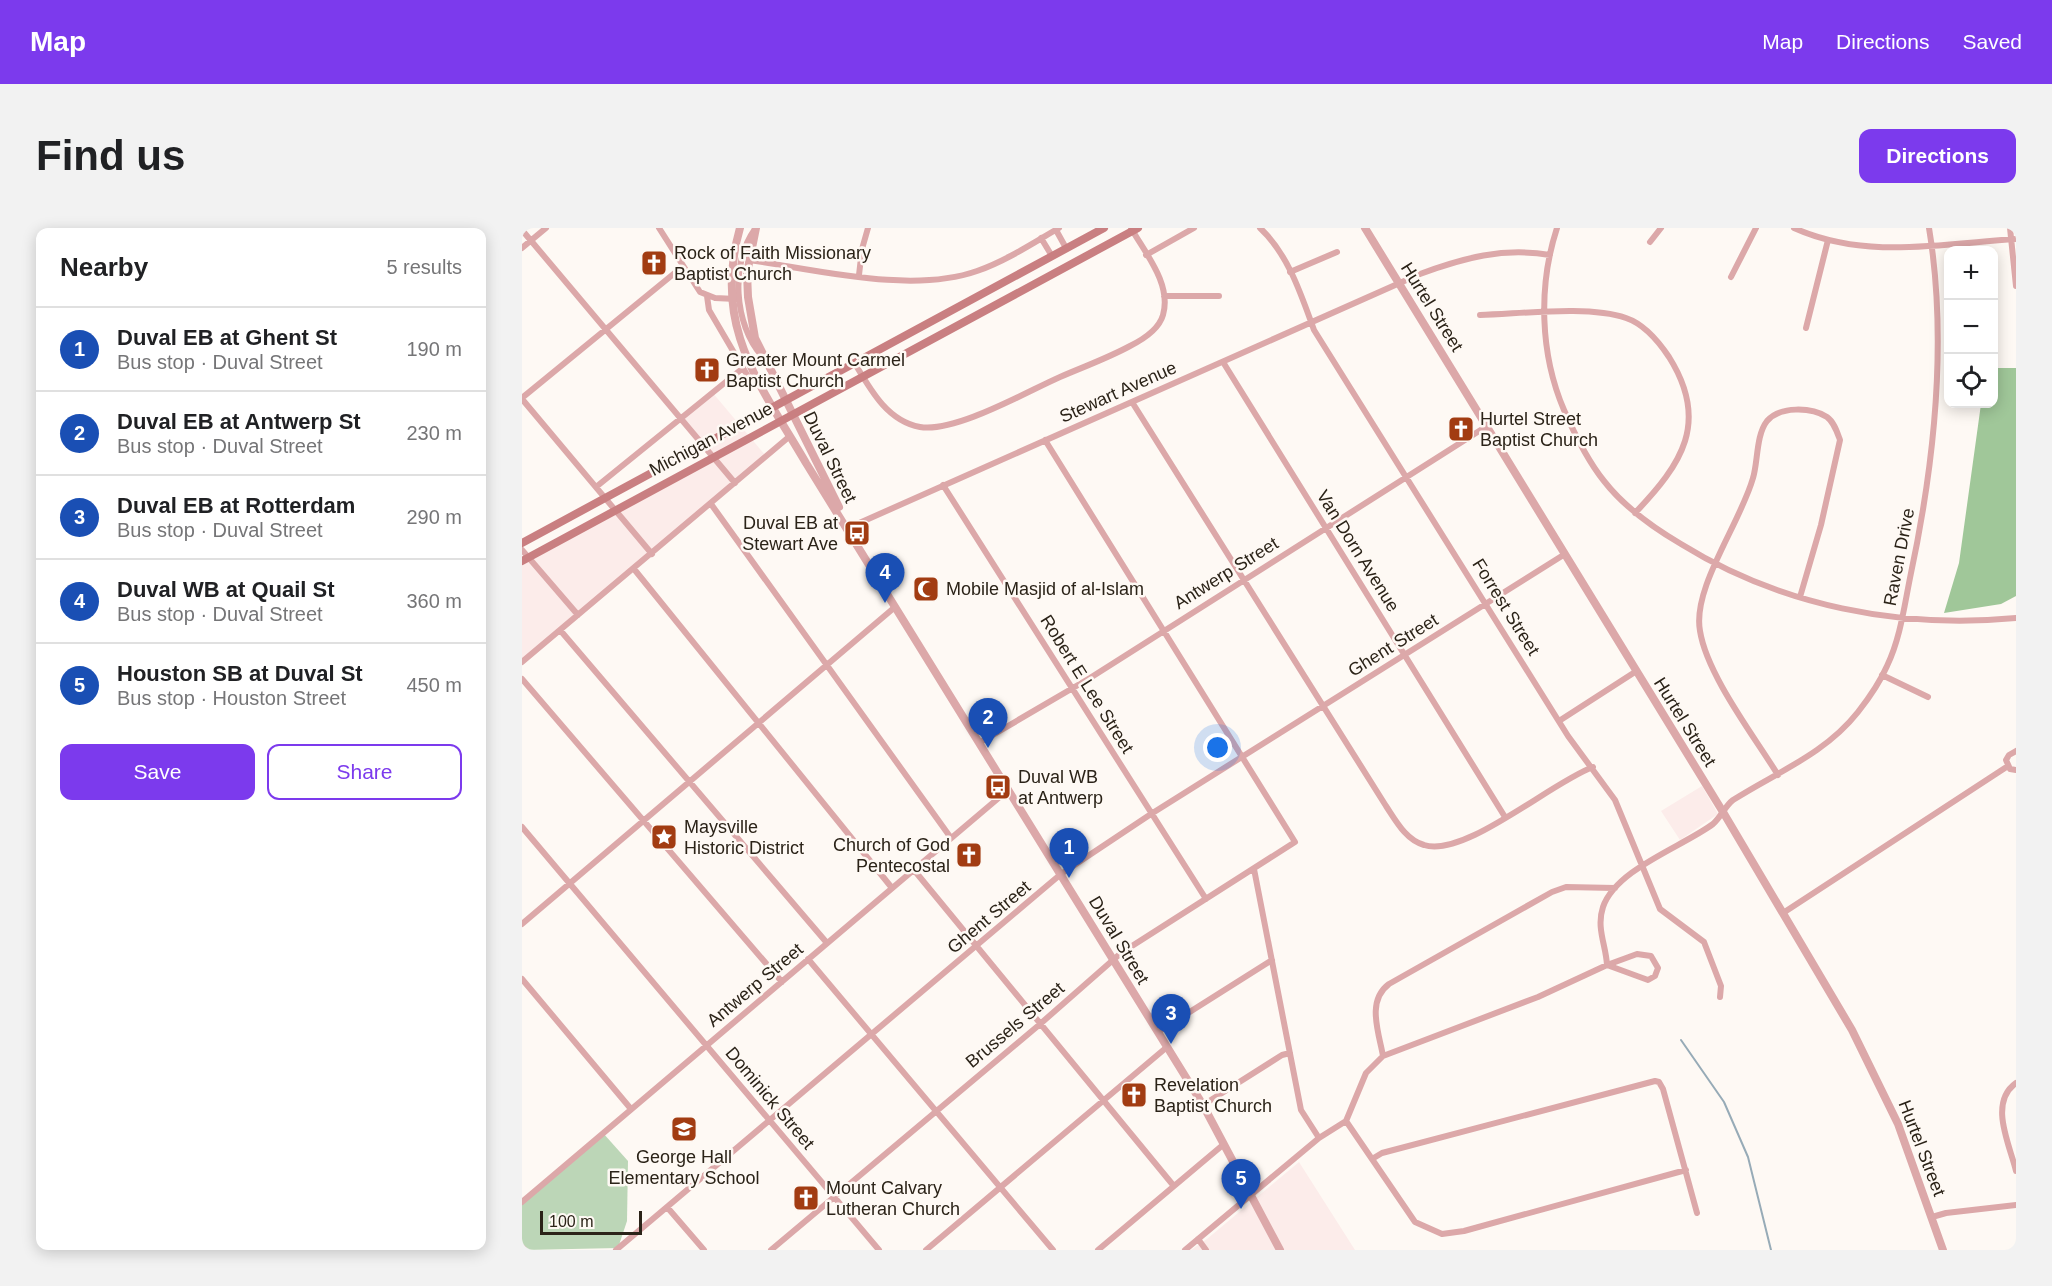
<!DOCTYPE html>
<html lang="en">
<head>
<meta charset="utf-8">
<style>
	:root { --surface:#fff; --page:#f2f2f2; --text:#202124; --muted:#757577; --line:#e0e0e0; --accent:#7c3aed }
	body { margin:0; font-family:Helvetica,sans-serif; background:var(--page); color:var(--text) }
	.controls { position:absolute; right:18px; top:18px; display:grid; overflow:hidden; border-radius:12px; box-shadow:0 3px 15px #0003 }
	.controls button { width:54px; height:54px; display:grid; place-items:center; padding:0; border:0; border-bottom:2px solid var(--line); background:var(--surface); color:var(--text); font:30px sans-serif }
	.scale { position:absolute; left:18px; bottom:15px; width:102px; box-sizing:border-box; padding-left:6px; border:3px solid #2b2318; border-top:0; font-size:16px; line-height:21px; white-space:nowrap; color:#2b2318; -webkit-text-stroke:4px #fef9f4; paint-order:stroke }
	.you { position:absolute; left:696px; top:520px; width:21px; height:21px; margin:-15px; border:4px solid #fff; border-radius:50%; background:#1a73e8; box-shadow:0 0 0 9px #1a73e833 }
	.badge { display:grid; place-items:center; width:39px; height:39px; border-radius:50%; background:var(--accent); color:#fff; font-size:20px; font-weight:700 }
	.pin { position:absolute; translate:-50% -50px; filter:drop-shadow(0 2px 3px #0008) }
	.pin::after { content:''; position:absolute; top:32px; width:21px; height:18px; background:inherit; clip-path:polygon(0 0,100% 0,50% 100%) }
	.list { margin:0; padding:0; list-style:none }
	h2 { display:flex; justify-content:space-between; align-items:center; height:78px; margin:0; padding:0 24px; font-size:26px }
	h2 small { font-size:20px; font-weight:400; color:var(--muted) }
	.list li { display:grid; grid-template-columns:39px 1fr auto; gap:18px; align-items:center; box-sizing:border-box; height:84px; padding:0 24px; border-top:2px solid var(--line) }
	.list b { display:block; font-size:22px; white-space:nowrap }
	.list p { margin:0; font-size:20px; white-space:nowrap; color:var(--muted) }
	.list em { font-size:20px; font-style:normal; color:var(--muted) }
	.actions { display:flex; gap:12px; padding:18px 24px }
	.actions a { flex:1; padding:14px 0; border:2px solid var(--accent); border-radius:12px; text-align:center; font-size:21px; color:var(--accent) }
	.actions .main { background:var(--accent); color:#fff }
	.icon { flex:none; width:33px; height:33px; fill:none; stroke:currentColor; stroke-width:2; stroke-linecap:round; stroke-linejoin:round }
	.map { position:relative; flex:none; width:1494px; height:1022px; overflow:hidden; border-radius:12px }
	header { display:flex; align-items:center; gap:36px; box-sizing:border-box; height:84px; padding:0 30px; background:var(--accent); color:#fff }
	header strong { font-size:28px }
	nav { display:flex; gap:33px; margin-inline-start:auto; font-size:21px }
	.intro { display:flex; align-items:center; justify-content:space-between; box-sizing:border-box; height:144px; padding:0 36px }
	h1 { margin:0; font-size:42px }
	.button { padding:15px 27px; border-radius:12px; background:var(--accent); color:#fff; font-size:21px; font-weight:700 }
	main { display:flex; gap:36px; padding:0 36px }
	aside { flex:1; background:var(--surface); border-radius:12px; box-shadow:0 3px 15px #0003 }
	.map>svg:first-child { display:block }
</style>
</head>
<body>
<header>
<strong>Map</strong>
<nav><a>Map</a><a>Directions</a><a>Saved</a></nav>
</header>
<div class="intro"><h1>Find us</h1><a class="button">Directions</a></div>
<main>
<aside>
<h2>Nearby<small>5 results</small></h2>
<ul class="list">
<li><span class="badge" style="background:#1a4fb4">1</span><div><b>Duval EB at Ghent St</b><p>Bus stop · Duval Street</p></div><em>190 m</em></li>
<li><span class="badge" style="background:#1a4fb4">2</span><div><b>Duval EB at Antwerp St</b><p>Bus stop · Duval Street</p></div><em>230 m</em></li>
<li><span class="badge" style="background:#1a4fb4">3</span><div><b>Duval EB at Rotterdam</b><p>Bus stop · Duval Street</p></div><em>290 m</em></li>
<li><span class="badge" style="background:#1a4fb4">4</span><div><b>Duval WB at Quail St</b><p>Bus stop · Duval Street</p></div><em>360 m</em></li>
<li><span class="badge" style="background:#1a4fb4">5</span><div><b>Houston SB at Duval St</b><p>Bus stop · Houston Street</p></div><em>450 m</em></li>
</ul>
<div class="actions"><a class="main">Save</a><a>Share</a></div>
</aside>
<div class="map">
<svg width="1494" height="1022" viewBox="0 0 1494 1022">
	<rect width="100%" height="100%" fill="#fef9f4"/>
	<path fill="#fcecea" d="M 190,164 L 244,228 L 0,434 L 0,333 L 191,229 L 159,190 Z
		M 1180,558 L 1196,586 L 1158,612 L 1139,583 Z
		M 777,934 L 833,1022 L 669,1022 L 685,1011 Z"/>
	<path fill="#bcd6b7" d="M 81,905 L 106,933 L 105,993 L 96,1020 L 3,1022 L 0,1019 L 0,974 Z"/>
	<path fill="#a0c799" d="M 1476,140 L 1494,140 L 1494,368 L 1479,376 L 1422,385 L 1437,335 L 1459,176 L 1472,176 L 1472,143 Z"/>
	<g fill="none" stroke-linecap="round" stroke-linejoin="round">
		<path stroke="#97abb7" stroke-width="2" d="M 1159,812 L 1202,874 L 1226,929 L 1249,1022"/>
		<path stroke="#dca8a9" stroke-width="6" d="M 137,0 L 178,64 L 193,70 L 214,71
			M 738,0 C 766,26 779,66 792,102 L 1046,508 L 1093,572 L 1138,681 L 1182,714 L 1199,758 L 1198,769
			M 1035,0 C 1016,58 1018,126 1042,182 C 1053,207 1065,232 1082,253 C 1103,280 1130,299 1159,316 C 1259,378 1377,401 1494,390
			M 1272,0 C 1343,32 1419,16 1494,11
			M 1488,0 L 1494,58
			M 233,1 C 208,35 212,97 240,128
			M 0,2 L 213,255
			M 534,2 L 544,20
			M 519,10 L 530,28
			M 1128,14 L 1139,0
			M 0,20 L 24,0
			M 624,27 L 672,0
			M 227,32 C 296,42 390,66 455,43 C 484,33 511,15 537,0
			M 768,44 L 815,24
			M 337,47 L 340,21 L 346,0
			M 1209,49 L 1234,0
			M 185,68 L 187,82 L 231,157 L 238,156
			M 642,68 L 697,68
			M 958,87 C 998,86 1067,77 1104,90 C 1122,96 1137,114 1147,129 C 1188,194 1160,236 1113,285
			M 1284,100 L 1306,12
			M 332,134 C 348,161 365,193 398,199 C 433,205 504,164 538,149 C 561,139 586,130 608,118 C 620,112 637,101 641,87 C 650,56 623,25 609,0
			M 701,134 L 983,589
			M 0,170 L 160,39
			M 0,171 L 130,326
			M 610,174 L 864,578 C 874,593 884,612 902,617 C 943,630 1028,555 1071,539
			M 421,257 L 684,671
			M 74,259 L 221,140
			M 189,276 L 429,610
			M 326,300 L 898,46 C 941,30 981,19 1028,27
			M 0,322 L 56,387
			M 112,341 L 370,660
			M 38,402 L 305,715
			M 0,434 L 268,208
			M 1360,447 L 1406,469
			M 0,451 L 260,754
			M 1037,493 L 1113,444
			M 457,515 L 568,450 L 965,198
			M 1494,523 L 1487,527 L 1484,532 L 1488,541 L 1494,542
			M 1256,547 C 1232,508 1185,447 1178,403 C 1170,360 1218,296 1231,250 C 1236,234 1234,207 1245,193 C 1258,178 1289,179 1305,189 C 1312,194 1315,204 1318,212 L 1299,297 L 1278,369
			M 0,599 L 357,1022
			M 732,641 L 779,882 L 797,910
			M 392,642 L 651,957
			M 1261,685 L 1486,538
			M 0,696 L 373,379
			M 1115,726 L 1129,728 L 1136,740 L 1133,748 L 1126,752 L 1085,737 Z
			M 286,731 L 531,1022
			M 0,751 L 109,881
			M 636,804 L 750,732
			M 861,828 C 857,805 844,773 867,756 L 1030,664 L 1044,659 L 1093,660
			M 1494,855 C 1466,875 1488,917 1494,943
			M 681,877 L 760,827 L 768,825
			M 824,893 L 844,845 L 861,828 L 1016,769 L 1085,737 C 1084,717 1074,700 1081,679 C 1094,641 1160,619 1191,596 C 1199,589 1203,578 1211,572 C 1255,544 1303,526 1336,484 C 1347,470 1358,454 1365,438 C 1378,411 1382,380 1388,350 C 1412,238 1426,115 1407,0
			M 824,893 L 893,994 L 920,1006 L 942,1003 L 1164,942
			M 850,931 L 860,925 L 1133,853 L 1137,854 L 1141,861 L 1175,985
			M 0,974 L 486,562
			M 145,979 L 182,1022
			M 1410,989 L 1424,985 L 1494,977
			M 676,1011 L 684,1022
			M 0,1019 L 3,1022
			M 94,1022 L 539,646 L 629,586 L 1043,326
			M 249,1022 L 517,797 L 599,725 L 773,614 L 523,212
			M 404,1022 L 645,819
			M 576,1022 L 702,916
			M 663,1022 L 797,910 L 824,893"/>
		<path stroke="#dca8a9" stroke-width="8" d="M 218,0 C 190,98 237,155 284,235 L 681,877 L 758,1022
			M 234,0 L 225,45 L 226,69 L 233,110 L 317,279
			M 843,0 L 1201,584 L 1330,802 L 1376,896 L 1421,1022"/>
		<path stroke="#c97f81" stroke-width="8" d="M 0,315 L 582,0
			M 0,333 L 616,0"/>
	</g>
	<defs>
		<symbol id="church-square" viewBox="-11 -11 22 22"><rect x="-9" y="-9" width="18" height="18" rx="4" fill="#a23c12" stroke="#fef9f4"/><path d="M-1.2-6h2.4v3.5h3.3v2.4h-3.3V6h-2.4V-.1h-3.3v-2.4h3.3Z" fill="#fff"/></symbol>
		<symbol id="bus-square" viewBox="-11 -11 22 22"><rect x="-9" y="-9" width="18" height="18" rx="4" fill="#a23c12" stroke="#fef9f4"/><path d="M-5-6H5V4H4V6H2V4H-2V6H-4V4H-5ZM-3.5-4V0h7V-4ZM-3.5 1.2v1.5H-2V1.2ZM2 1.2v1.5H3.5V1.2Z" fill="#fff"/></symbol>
		<symbol id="mosque-square" viewBox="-11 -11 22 22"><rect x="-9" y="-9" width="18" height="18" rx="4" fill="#a23c12" stroke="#fef9f4"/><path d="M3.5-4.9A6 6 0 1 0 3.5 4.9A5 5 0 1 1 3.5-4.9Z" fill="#fff"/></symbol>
		<symbol id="sight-square" viewBox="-11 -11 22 22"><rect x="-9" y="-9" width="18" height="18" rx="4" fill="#a23c12" stroke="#fef9f4"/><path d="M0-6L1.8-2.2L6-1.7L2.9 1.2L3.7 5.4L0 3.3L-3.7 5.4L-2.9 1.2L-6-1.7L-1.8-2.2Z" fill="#fff"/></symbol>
		<symbol id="school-square" viewBox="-11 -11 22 22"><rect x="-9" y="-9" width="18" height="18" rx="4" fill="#a23c12" stroke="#fef9f4"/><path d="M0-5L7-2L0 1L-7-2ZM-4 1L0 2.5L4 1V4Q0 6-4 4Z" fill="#fff"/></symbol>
	</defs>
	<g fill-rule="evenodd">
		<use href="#church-square" x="117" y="20" width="30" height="30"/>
		<use href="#church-square" x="170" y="127" width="30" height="30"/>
		<use href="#church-square" x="924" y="186" width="30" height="30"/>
		<use href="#bus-square" x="320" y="290" width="30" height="30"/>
		<use href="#mosque-square" x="389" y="346" width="30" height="30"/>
		<use href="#bus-square" x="461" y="544" width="30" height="30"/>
		<use href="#sight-square" x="127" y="594" width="30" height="30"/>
		<use href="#church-square" x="432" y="612" width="30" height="30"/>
		<use href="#church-square" x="597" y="852" width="30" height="30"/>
		<use href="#school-square" x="147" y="886" width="30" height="30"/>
		<use href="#church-square" x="269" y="955" width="30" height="30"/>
	</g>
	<g text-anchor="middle" stroke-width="5" stroke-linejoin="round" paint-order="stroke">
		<g font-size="18" fill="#2b2318" stroke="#fef9f4" text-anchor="start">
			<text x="152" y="31">Rock of Faith Missionary<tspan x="152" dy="21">Baptist Church</tspan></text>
			<text x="204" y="138">Greater Mount Carmel<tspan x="204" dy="21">Baptist Church</tspan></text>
			<text x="958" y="197">Hurtel Street<tspan x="958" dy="21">Baptist Church</tspan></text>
			<text x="316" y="301" text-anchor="end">Duval EB at<tspan x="316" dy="21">Stewart Ave</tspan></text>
			<text x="424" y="367">Mobile Masjid of al-Islam</text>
			<text x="496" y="555">Duval WB<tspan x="496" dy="21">at Antwerp</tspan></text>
			<text x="162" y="605">Maysville<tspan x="162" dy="21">Historic District</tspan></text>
			<text x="428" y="623" text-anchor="end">Church of God<tspan x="428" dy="21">Pentecostal</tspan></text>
			<text x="632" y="863">Revelation<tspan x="632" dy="21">Baptist Church</tspan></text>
			<text x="162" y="935" text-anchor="middle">George Hall<tspan x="162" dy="21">Elementary School</tspan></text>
			<text x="304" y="966">Mount Calvary<tspan x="304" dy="21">Lutheran Church</tspan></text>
		</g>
		<g font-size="18" fill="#2b2318" stroke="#fef9f4">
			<text transform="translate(910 79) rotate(58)" y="6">Hurtel Street</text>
			<text transform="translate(596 164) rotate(-24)" y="6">Stewart Avenue</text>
			<text transform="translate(189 211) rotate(-28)" y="6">Michigan Avenue</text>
			<text transform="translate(308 229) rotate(64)" y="6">Duval Street</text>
			<text transform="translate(836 323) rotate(58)" y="6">Van Dorn Avenue</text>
			<text transform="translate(1377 329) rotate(-79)" y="6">Raven Drive</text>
			<text transform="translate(704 345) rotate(-32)" y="6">Antwerp Street</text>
			<text transform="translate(984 379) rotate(58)" y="6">Forrest Street</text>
			<text transform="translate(871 417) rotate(-32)" y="6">Ghent Street</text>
			<text transform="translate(565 456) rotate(58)" y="6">Robert E Lee Street</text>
			<text transform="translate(1163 494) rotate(58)" y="6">Hurtel Street</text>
			<text transform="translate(467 689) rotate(-40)" y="6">Ghent Street</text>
			<text transform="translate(597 712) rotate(59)" y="6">Duval Street</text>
			<text transform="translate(233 757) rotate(-40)" y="6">Antwerp Street</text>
			<text transform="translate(493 797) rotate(-40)" y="6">Brussels Street</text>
			<text transform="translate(248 870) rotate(50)" y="6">Dominick Street</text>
			<text transform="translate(1400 920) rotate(69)" y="6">Hurtel Street</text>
		</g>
	</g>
</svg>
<div class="controls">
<button>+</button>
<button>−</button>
<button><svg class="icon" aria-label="locate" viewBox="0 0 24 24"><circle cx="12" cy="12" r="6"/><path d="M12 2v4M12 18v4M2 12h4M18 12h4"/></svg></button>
</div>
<div class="scale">100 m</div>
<div class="you"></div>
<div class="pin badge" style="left:547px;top:650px;background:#1a4fb4">1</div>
<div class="pin badge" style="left:466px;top:520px;background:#1a4fb4">2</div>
<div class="pin badge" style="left:649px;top:816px;background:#1a4fb4">3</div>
<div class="pin badge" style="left:363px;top:375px;background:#1a4fb4">4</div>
<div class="pin badge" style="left:719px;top:981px;background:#1a4fb4">5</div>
</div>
</main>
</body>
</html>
